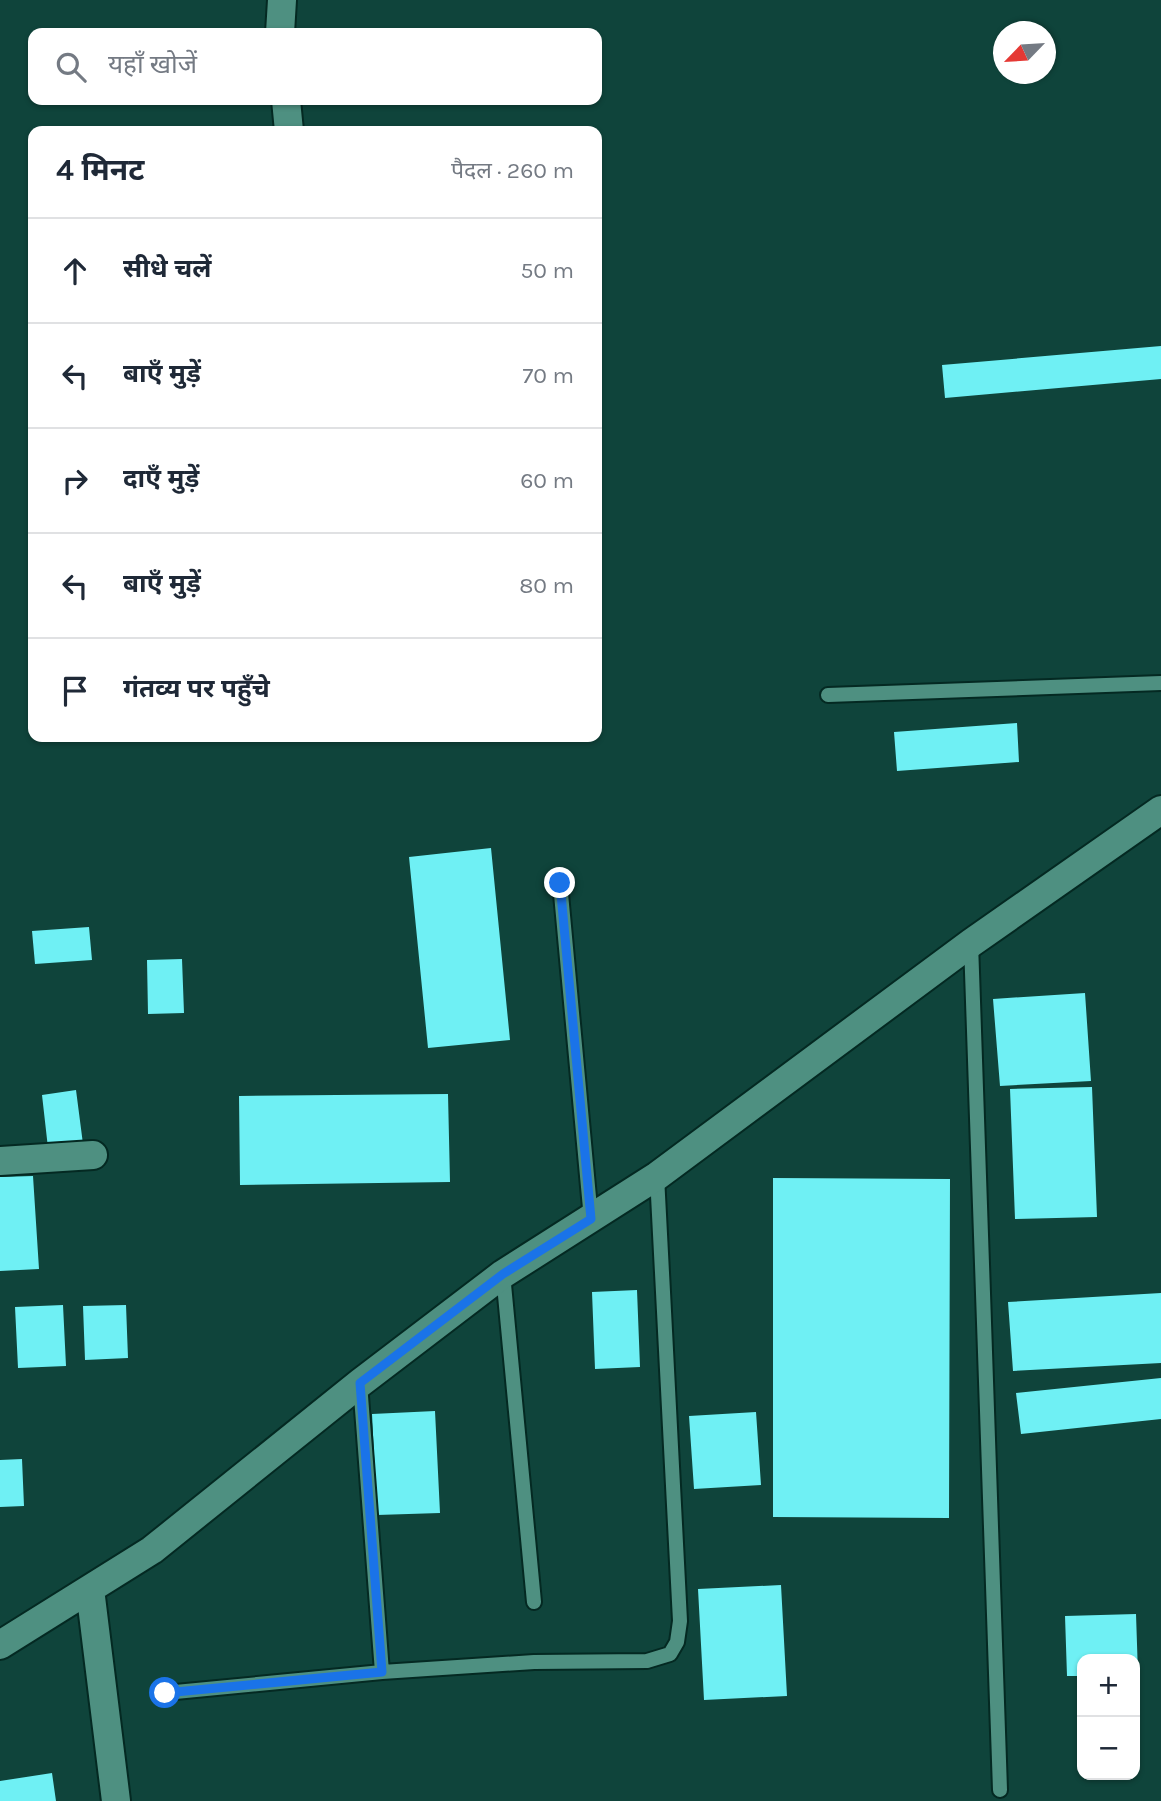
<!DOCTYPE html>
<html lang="hi">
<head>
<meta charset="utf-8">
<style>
	:root { --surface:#fff; --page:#f6f6f7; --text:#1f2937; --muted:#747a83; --line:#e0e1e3 }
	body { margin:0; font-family:Karla,"Noto Sans Devanagari",sans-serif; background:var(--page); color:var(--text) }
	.controls { position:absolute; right:21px; bottom:21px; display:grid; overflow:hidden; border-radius:14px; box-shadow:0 2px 5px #0004 }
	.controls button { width:63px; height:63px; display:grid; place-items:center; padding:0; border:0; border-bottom:2px solid var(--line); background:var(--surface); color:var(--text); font:35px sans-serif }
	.compass { position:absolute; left:993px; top:21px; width:63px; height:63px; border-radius:50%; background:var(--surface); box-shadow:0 2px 5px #0004; rotate:245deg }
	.stop { position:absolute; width:21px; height:21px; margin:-16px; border:5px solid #1a73e8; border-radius:50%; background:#fff }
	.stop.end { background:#1a73e8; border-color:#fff; box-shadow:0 2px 7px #0008 }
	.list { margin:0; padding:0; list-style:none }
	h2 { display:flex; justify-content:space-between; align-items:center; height:91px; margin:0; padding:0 28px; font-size:30px }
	h2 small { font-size:23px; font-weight:400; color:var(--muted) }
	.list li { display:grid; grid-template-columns:46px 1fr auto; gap:21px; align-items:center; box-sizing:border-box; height:105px; padding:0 28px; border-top:2px solid var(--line) }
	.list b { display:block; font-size:26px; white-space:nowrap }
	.list em { font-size:23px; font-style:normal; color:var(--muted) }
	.icon { flex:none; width:38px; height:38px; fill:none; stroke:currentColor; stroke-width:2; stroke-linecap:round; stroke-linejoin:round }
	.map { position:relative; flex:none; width:1161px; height:1801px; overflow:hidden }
	.search { position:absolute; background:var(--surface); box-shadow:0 2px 5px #0004; left:28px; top:28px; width:574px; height:77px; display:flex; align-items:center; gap:18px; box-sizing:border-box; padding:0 24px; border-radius:14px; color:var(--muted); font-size:26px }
	.panel { position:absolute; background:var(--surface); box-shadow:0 2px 5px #0004; left:28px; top:126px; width:574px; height:616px; border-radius:14px }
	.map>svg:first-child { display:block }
</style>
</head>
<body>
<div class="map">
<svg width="1161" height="1801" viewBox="0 0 1161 1801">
	<rect width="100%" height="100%" fill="#0f443b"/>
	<path fill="#6ff0f4" d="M 1161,346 L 1161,379 L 945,398 L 942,365 Z
		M 1017,723 L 1019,762 L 897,771 L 894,732 Z
		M 491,848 L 510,1040 L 428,1048 L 409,857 Z
		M 89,927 L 92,960 L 35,964 L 32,931 Z
		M 182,959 L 184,1013 L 148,1014 L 147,960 Z
		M 1085,993 L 1091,1081 L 1000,1086 L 993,999 Z
		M 1092,1087 L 1097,1217 L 1015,1219 L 1010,1089 Z
		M 76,1090 L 83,1144 L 48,1148 L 42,1095 Z
		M 448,1094 L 450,1182 L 240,1185 L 239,1096 Z
		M 33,1176 L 39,1269 L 0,1271 L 0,1177 Z
		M 773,1178 L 950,1179 L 949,1518 L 773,1517 Z
		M 637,1290 L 640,1367 L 595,1369 L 592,1292 Z
		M 1161,1293 L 1161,1363 L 1013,1371 L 1008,1302 Z
		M 63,1305 L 66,1366 L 18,1368 L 15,1307 Z
		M 126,1305 L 128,1358 L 85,1360 L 83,1306 Z
		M 1161,1378 L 1161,1419 L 1021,1434 L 1016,1393 Z
		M 435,1411 L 440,1513 L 377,1515 L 372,1414 Z
		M 756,1412 L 761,1485 L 694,1489 L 689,1416 Z
		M 22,1459 L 24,1506 L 0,1507 L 0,1460 Z
		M 781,1585 L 787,1696 L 704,1700 L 698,1589 Z
		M 1136,1614 L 1138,1674 L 1135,1674 L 1135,1659 L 1082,1659 L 1082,1676 L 1067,1676 L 1065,1616 Z
		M 52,1773 L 56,1801 L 0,1801 L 0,1781 Z"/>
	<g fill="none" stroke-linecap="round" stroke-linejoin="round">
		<defs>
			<path id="service" d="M 828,695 L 1161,683
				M 560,883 L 591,1219
				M 971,943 L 1000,1790
				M 503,1274 L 534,1602
				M 360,1383 L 382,1672
				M 165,1693 L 382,1672 L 534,1662 L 647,1661 L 670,1654 L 677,1642 L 680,1621 L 657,1176"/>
			<path id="minor" d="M 280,33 L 282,0
				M 286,100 L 289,131
				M 0,1161 L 93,1155
				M 90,1589 L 116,1801
				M 0,1645 L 152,1550 L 360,1383 L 503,1274 L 657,1176 L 971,943 L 1161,810"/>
		</defs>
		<use href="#service" stroke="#042922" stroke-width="18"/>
		<use href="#minor" stroke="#042922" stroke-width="32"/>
		<use href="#service" stroke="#4e9081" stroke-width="14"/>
		<use href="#minor" stroke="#4e9081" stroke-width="28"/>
	</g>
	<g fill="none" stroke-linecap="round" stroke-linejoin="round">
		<path stroke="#1a73e8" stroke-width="9" d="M 165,1693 L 382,1672 L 360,1383 L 503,1274 L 591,1219 L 560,883"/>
	</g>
</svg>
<div class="controls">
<button>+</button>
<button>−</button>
</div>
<svg class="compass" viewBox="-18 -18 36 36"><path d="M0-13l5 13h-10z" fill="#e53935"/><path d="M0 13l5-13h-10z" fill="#747a83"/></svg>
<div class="stop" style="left:165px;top:1693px"></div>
<div class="stop end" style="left:560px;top:883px"></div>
<div class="search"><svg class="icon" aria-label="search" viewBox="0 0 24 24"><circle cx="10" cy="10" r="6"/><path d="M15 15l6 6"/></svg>यहाँ खोजें</div>
<section class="panel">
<h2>4 मिनट<small>पैदल · 260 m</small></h2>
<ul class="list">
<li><svg class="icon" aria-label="ahead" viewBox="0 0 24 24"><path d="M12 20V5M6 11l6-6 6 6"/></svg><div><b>सीधे चलें</b></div><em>50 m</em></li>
<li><svg class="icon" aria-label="left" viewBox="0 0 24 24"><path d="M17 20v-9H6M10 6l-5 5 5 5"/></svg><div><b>बाएँ मुड़ें</b></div><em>70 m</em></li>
<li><svg class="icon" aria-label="right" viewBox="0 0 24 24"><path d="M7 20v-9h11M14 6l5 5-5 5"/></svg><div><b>दाएँ मुड़ें</b></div><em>60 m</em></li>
<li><svg class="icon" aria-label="left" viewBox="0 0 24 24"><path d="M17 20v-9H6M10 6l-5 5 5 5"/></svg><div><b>बाएँ मुड़ें</b></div><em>80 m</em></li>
<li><svg class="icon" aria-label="arrive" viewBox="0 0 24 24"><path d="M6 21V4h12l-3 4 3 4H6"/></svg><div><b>गंतव्य पर पहुँचे</b></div></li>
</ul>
</section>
</div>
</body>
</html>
